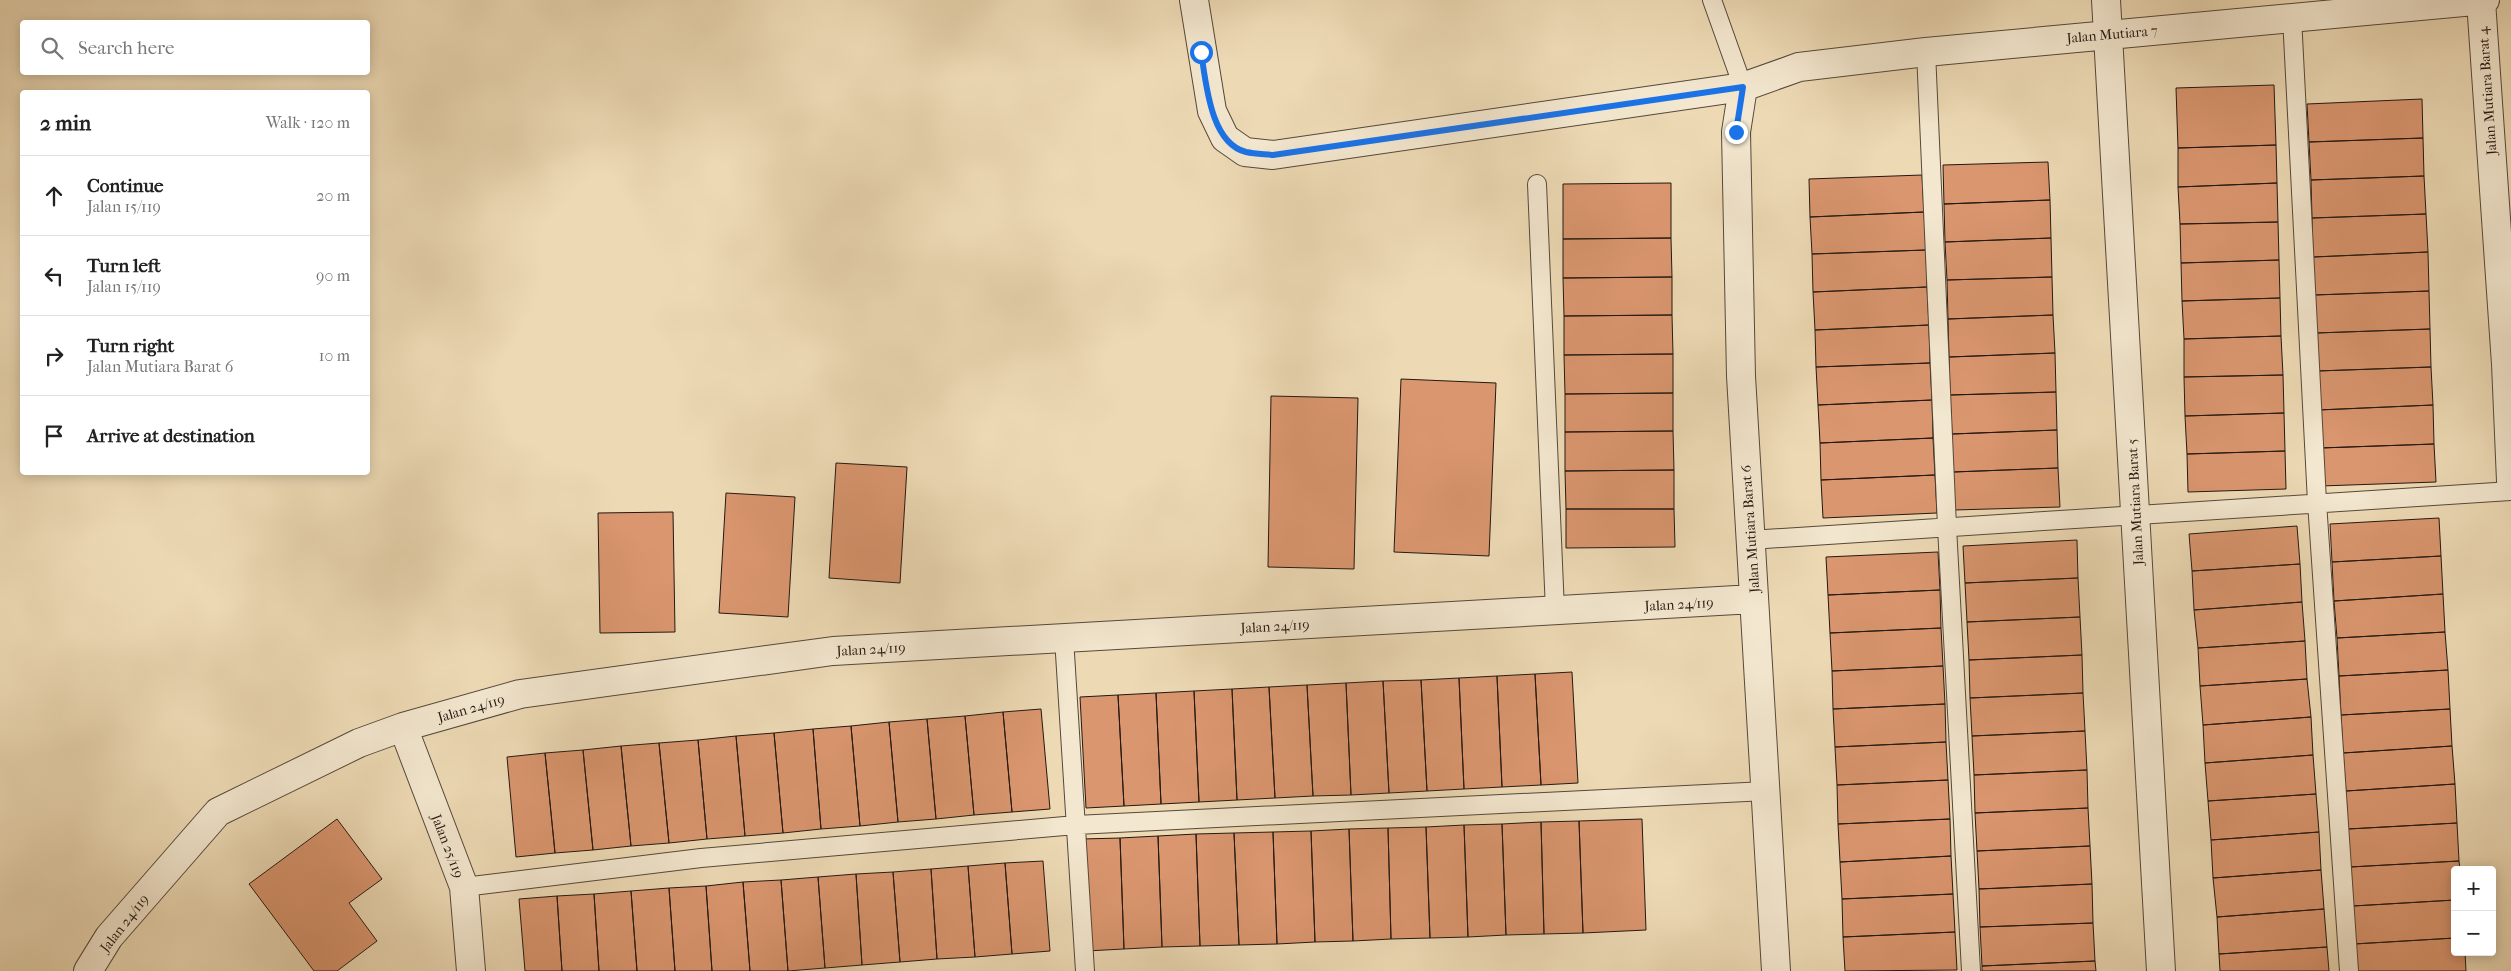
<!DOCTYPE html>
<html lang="en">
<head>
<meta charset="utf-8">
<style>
	:root { --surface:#fff; --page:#f2f2f2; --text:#222; --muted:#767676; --line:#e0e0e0 }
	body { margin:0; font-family:"IM FELL French Canon",serif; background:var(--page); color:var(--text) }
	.controls { position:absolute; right:15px; bottom:15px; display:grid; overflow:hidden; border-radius:5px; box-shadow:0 2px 12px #0003 }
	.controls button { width:45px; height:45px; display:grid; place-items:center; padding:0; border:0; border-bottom:1px solid var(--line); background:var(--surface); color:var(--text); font:25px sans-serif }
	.stop { position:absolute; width:15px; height:15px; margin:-11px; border:4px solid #1a73e8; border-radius:50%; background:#fff }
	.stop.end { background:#1a73e8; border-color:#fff; box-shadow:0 1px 5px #0008 }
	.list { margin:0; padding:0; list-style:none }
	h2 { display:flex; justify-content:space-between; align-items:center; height:65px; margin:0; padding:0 20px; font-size:21px }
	h2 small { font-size:16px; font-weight:400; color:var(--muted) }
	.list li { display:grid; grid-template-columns:32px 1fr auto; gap:15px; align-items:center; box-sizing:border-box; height:80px; padding:0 20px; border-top:1px solid var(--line) }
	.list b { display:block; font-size:19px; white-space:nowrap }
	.list p { margin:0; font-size:16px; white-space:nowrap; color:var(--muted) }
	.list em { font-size:16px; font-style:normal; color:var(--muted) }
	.icon { flex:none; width:28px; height:28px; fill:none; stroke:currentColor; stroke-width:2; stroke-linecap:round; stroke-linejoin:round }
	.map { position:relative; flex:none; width:2511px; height:971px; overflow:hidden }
	.search { position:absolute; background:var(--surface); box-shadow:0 2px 12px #0003; left:20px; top:20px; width:350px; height:55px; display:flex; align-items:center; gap:12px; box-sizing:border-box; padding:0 18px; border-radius:5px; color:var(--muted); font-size:19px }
	.panel { position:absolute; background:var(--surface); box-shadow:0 2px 12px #0003; left:20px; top:90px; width:350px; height:385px; border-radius:5px }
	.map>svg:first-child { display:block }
</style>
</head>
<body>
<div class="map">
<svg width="2511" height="971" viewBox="0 0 2511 971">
	<rect width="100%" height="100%" fill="#eddab5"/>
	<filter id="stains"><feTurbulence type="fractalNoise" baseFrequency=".004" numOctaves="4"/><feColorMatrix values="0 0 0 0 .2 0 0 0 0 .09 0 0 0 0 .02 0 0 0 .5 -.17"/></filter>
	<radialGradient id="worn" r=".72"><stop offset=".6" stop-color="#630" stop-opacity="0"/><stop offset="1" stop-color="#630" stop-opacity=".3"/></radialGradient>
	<path fill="#da966f" stroke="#231812" d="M 2274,85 L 2276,145 L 2178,148 L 2176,88 Z
		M 2422,99 L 2423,138 L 2309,142 L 2307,104 Z
		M 2423,138 L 2424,176 L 2311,180 L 2309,142 Z
		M 2276,145 L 2277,183 L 2178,187 L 2178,148 Z
		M 2048,162 L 2050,200 L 1944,204 L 1943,165 Z
		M 1922,175 L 1924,212 L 1810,217 L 1809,179 Z
		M 2424,176 L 2426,214 L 2312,218 L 2311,180 Z
		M 1671,183 L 1671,238 L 1563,239 L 1563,184 Z
		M 2277,183 L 2278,222 L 2180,224 L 2178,187 Z
		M 2050,200 L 2051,238 L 1945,242 L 1944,204 Z
		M 1924,212 L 1926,250 L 1812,254 L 1810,217 Z
		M 2426,214 L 2428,252 L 2313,257 L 2312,218 Z
		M 2278,222 L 2279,260 L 2181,263 L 2180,224 Z
		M 1671,238 L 1672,277 L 1563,278 L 1563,239 Z
		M 2051,238 L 2052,277 L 1947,280 L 1945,242 Z
		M 1926,250 L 1927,287 L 1813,292 L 1812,254 Z
		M 2428,252 L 2429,291 L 2314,295 L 2313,257 Z
		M 2279,260 L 2280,298 L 2182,301 L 2181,263 Z
		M 1672,277 L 1672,315 L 1564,316 L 1563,278 Z
		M 2052,277 L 2053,315 L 1948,319 L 1947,280 Z
		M 1927,287 L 1929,325 L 1815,330 L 1813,292 Z
		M 2429,291 L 2430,329 L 2316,333 L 2314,295 Z
		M 2280,298 L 2281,336 L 2184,339 L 2182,301 Z
		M 1672,315 L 1673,354 L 1564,355 L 1564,316 Z
		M 2053,315 L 2055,353 L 1949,357 L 1948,319 Z
		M 1929,325 L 1930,363 L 1816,367 L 1815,330 Z
		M 2430,329 L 2431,367 L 2317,371 L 2316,333 Z
		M 2281,336 L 2283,375 L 2184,377 L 2184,339 Z
		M 2055,353 L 2056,392 L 1950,395 L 1949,357 Z
		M 1673,354 L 1673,393 L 1565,394 L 1564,355 Z
		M 1930,363 L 1932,400 L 1818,405 L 1816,367 Z
		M 2431,367 L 2433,405 L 2318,410 L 2317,371 Z
		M 2283,375 L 2284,413 L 2185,416 L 2184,377 Z
		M 1401,379 L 1496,383 L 1489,556 L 1394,552 Z
		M 2056,392 L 2057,430 L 1952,434 L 1950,395 Z
		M 1673,393 L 1673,431 L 1565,432 L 1565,394 Z
		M 1271,396 L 1358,398 L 1354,569 L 1268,567 Z
		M 1932,400 L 1933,438 L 1820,443 L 1818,405 Z
		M 2433,405 L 2434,444 L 2320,448 L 2318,410 Z
		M 2284,413 L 2285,451 L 2187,454 L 2185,416 Z
		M 2057,430 L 2058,468 L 1953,472 L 1952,434 Z
		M 1673,431 L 1674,470 L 1565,471 L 1565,432 Z
		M 1933,438 L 1935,475 L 1821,480 L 1820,443 Z
		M 2434,444 L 2436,482 L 2321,486 L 2320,448 Z
		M 2285,451 L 2286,489 L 2188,492 L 2187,454 Z
		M 836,463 L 907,467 L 900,583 L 829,578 Z
		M 2058,468 L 2060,507 L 1954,510 L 1953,472 Z
		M 1674,470 L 1674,509 L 1566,509 L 1565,471 Z
		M 1935,475 L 1937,513 L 1823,518 L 1821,480 Z
		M 726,493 L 795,497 L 788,617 L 719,613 Z
		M 1566,509 L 1674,509 L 1675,547 L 1566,548 Z
		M 673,512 L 675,632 L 600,633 L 598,513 Z
		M 2439,518 L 2441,556 L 2332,562 L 2330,524 Z
		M 2297,526 L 2300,564 L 2192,571 L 2189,534 Z
		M 2077,540 L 2078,578 L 1965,583 L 1963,546 Z
		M 1938,552 L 1940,590 L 1828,595 L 1826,557 Z
		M 2441,556 L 2443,594 L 2334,601 L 2332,562 Z
		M 2300,564 L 2302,602 L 2194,610 L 2192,571 Z
		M 2078,578 L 2080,617 L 1967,622 L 1965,583 Z
		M 1940,590 L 1941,628 L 1830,633 L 1828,595 Z
		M 2443,594 L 2445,632 L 2337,638 L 2334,601 Z
		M 2302,602 L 2305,641 L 2198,648 L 2194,610 Z
		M 2080,617 L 2082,655 L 1969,660 L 1967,622 Z
		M 1941,628 L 1943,666 L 1832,671 L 1830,633 Z
		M 2445,632 L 2448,670 L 2339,676 L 2337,638 Z
		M 2305,641 L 2307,679 L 2200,686 L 2198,648 Z
		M 2082,655 L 2083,693 L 1970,698 L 1969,660 Z
		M 1943,666 L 1945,704 L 1833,709 L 1832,671 Z
		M 2448,670 L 2450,709 L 2341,715 L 2339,676 Z
		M 1572,672 L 1578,783 L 1541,785 L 1535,674 Z
		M 1535,674 L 1541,785 L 1502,787 L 1497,676 Z
		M 1497,676 L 1502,787 L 1464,789 L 1459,678 Z
		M 1459,678 L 1464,789 L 1427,791 L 1421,680 Z
		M 2307,679 L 2311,717 L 2203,725 L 2200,686 Z
		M 1421,680 L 1427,791 L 1389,793 L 1383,681 Z
		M 1383,681 L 1389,793 L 1351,795 L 1346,683 Z
		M 1346,683 L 1351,795 L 1313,796 L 1307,685 Z
		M 1307,685 L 1313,796 L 1275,798 L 1269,687 Z
		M 1269,687 L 1275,798 L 1237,800 L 1232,689 Z
		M 1232,689 L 1237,800 L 1199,802 L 1194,691 Z
		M 1194,691 L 1199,802 L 1161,804 L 1156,693 Z
		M 1156,693 L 1161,804 L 1124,806 L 1118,695 Z
		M 2083,693 L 2085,731 L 1972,736 L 1970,698 Z
		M 1118,695 L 1124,806 L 1086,808 L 1080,697 Z
		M 1945,704 L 1946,742 L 1835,747 L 1833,709 Z
		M 1041,709 L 1050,809 L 1012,812 L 1003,712 Z
		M 2450,709 L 2452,746 L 2343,753 L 2341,715 Z
		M 1003,712 L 1012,812 L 974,815 L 965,716 Z
		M 965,716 L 974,815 L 936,819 L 927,719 Z
		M 2311,717 L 2313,755 L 2205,763 L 2203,725 Z
		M 927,719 L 936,819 L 898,822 L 889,722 Z
		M 889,722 L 898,822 L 860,826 L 851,726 Z
		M 851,726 L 860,826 L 821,829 L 813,729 Z
		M 813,729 L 821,829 L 783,833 L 774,733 Z
		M 2085,731 L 2087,770 L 1974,775 L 1972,736 Z
		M 774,733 L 783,833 L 745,836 L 736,736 Z
		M 736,736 L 745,836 L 707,839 L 698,740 Z
		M 698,740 L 707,839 L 669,843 L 659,743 Z
		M 1946,742 L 1948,780 L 1837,785 L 1835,747 Z
		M 659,743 L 669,843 L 631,846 L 621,746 Z
		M 621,746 L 631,846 L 593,850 L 583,750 Z
		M 2452,746 L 2455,784 L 2346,791 L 2343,753 Z
		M 583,750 L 593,850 L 555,853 L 545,753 Z
		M 545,753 L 555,853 L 516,857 L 507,757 Z
		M 2313,755 L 2316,794 L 2208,801 L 2205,763 Z
		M 2087,770 L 2088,808 L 1975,813 L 1974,775 Z
		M 1948,780 L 1950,819 L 1838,824 L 1837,785 Z
		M 2455,784 L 2457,823 L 2348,829 L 2346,791 Z
		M 2316,794 L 2319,832 L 2211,840 L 2208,801 Z
		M 2088,808 L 2090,846 L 1977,851 L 1975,813 Z
		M 337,819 L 382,879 L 349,903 L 377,941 L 337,971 L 314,971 L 249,884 Z
		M 1642,819 L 1646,930 L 1583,933 L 1579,821 Z
		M 1950,819 L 1951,856 L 1840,862 L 1838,824 Z
		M 1579,821 L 1583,933 L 1544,934 L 1541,822 Z
		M 1541,822 L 1544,934 L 1506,935 L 1502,824 Z
		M 2457,823 L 2459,861 L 2350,867 L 2348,829 Z
		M 1502,824 L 1506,935 L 1468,937 L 1464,825 Z
		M 1464,825 L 1468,937 L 1430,938 L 1426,827 Z
		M 1426,827 L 1430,938 L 1391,939 L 1388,828 Z
		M 1388,828 L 1391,939 L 1353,941 L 1349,829 Z
		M 1349,829 L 1353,941 L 1315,942 L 1311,831 Z
		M 1311,831 L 1315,942 L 1277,944 L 1273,832 Z
		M 1273,832 L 1277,944 L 1239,945 L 1234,833 Z
		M 2319,832 L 2321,870 L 2213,878 L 2211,840 Z
		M 1234,833 L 1239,945 L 1200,946 L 1196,834 Z
		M 1196,834 L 1200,946 L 1162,947 L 1158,836 Z
		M 1158,836 L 1162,947 L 1124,949 L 1120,838 Z
		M 1120,838 L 1124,949 L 1086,951 L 1082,839 Z
		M 2090,846 L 2092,884 L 1979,889 L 1977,851 Z
		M 1951,856 L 1953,894 L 1842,899 L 1840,862 Z
		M 1043,861 L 1050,951 L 1012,954 L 1005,863 Z
		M 2459,861 L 2460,870 L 2455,870 L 2455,900 L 2353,906 L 2350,867 Z
		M 1005,863 L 1012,954 L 975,957 L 968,866 Z
		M 968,866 L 975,957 L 937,959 L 931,869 Z
		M 931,869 L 937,959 L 900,962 L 893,872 Z
		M 2321,870 L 2324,909 L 2217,917 L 2213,878 Z
		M 893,872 L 900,962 L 862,965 L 856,874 Z
		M 856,874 L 862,965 L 825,968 L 818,877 Z
		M 818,877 L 825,968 L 788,971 L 781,880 Z
		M 781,880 L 788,971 L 750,971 L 743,882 Z
		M 743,882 L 750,971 L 712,971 L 706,886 Z
		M 2092,884 L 2093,923 L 1980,927 L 1979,889 Z
		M 706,886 L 712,971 L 675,971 L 669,888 Z
		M 669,888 L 675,971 L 637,971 L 631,891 Z
		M 631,891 L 637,971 L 599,971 L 594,894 Z
		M 594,894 L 599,971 L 562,971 L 557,896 Z
		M 1953,894 L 1955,932 L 1843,937 L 1842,899 Z
		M 557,896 L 562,971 L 525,971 L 519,899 Z
		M 2455,900 L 2455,938 L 2354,944 L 2353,906 Z
		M 2324,909 L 2327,947 L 2219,954 L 2217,917 Z
		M 2093,923 L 2095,961 L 1982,966 L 1980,927 Z
		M 1955,932 L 1957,970 L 1845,971 L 1843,937 Z
		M 2455,938 L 2455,952 L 2465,952 L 2466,971 L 2356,971 L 2354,944 Z
		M 2327,947 L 2329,971 L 2220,971 L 2219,954 Z
		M 2095,961 L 2096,971 L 1982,971 L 1982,966 Z"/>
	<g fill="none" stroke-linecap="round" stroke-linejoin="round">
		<defs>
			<path id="lane" d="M 1712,0 L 1743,87
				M 2292,17 L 2317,502 L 2349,971
				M 1926,52 L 1947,527 L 1971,971
				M 1537,184 L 1555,611
				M 1750,540 L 2511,491
				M 1064,638 L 1085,971
				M 464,887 L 701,858 L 1076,825 L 1766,791"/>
			<path id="street" d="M 1194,0 L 1212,111 L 1225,138 L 1245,152 L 1273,155 L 1743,87 L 1799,67 L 1926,52 L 2485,0
				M 2106,0 L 2161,971
				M 2481,1 L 2506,364 L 2511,481
				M 1743,87 L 1736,132 L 1741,376 L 1776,971
				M 403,727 L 464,887 L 471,971
				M 88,971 L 109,937 L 218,812 L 359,743 L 403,727 L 520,694 L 833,651 L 1754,599"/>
		</defs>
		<use href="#lane" stroke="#56483b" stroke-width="20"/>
		<use href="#street" stroke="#56483b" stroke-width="30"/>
		<use href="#lane" stroke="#f3e7cf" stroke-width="18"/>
		<use href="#street" stroke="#f3e7cf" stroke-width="28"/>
	</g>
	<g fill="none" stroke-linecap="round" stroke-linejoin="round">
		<path stroke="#1a73e8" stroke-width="6" d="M 1201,52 C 1206,82 1210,143 1246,152 C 1255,154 1264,154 1273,155 L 1743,87 L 1736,132"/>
	</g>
	<g text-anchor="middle" stroke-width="4.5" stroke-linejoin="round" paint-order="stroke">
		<g font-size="14" fill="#231812" stroke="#f3e7cf">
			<text transform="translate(2112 34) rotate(-5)" y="5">Jalan Mutiara 7</text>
			<text transform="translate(2487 91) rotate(-94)" y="5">Jalan Mutiara Barat 4</text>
			<text transform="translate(2135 502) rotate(-93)" y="5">Jalan Mutiara Barat 5</text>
			<text transform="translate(1750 529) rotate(-94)" y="5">Jalan Mutiara Barat 6</text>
			<text transform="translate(1679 604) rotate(-3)" y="5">Jalan 24/119</text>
			<text transform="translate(1275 626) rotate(-3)" y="5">Jalan 24/119</text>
			<text transform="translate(871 649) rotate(-3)" y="5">Jalan 24/119</text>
			<text transform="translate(471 708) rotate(-16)" y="5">Jalan 24/119</text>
			<text transform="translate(448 846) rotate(69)" y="5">Jalan 25/119</text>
			<text transform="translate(124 923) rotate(-52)" y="5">Jalan 24/119</text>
		</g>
	</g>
	<rect width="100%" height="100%" filter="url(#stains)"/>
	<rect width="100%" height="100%" fill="url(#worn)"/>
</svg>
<div class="controls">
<button>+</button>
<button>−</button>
</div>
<div class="stop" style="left:1201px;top:52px"></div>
<div class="stop end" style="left:1736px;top:132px"></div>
<div class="search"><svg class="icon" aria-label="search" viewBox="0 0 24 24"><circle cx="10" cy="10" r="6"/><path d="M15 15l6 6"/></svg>Search here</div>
<section class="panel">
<h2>2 min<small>Walk · 120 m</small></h2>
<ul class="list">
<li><svg class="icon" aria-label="ahead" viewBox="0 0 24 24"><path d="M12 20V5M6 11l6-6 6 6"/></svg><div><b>Continue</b><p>Jalan 15/119</p></div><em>20 m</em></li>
<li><svg class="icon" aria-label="left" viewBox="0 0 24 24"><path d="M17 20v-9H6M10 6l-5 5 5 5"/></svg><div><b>Turn left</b><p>Jalan 15/119</p></div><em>90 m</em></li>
<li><svg class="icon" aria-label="right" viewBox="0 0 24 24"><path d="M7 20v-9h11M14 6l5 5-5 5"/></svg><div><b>Turn right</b><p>Jalan Mutiara Barat 6</p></div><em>10 m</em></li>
<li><svg class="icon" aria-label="arrive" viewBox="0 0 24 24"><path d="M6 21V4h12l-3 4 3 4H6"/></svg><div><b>Arrive at destination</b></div></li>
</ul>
</section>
</div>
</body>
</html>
